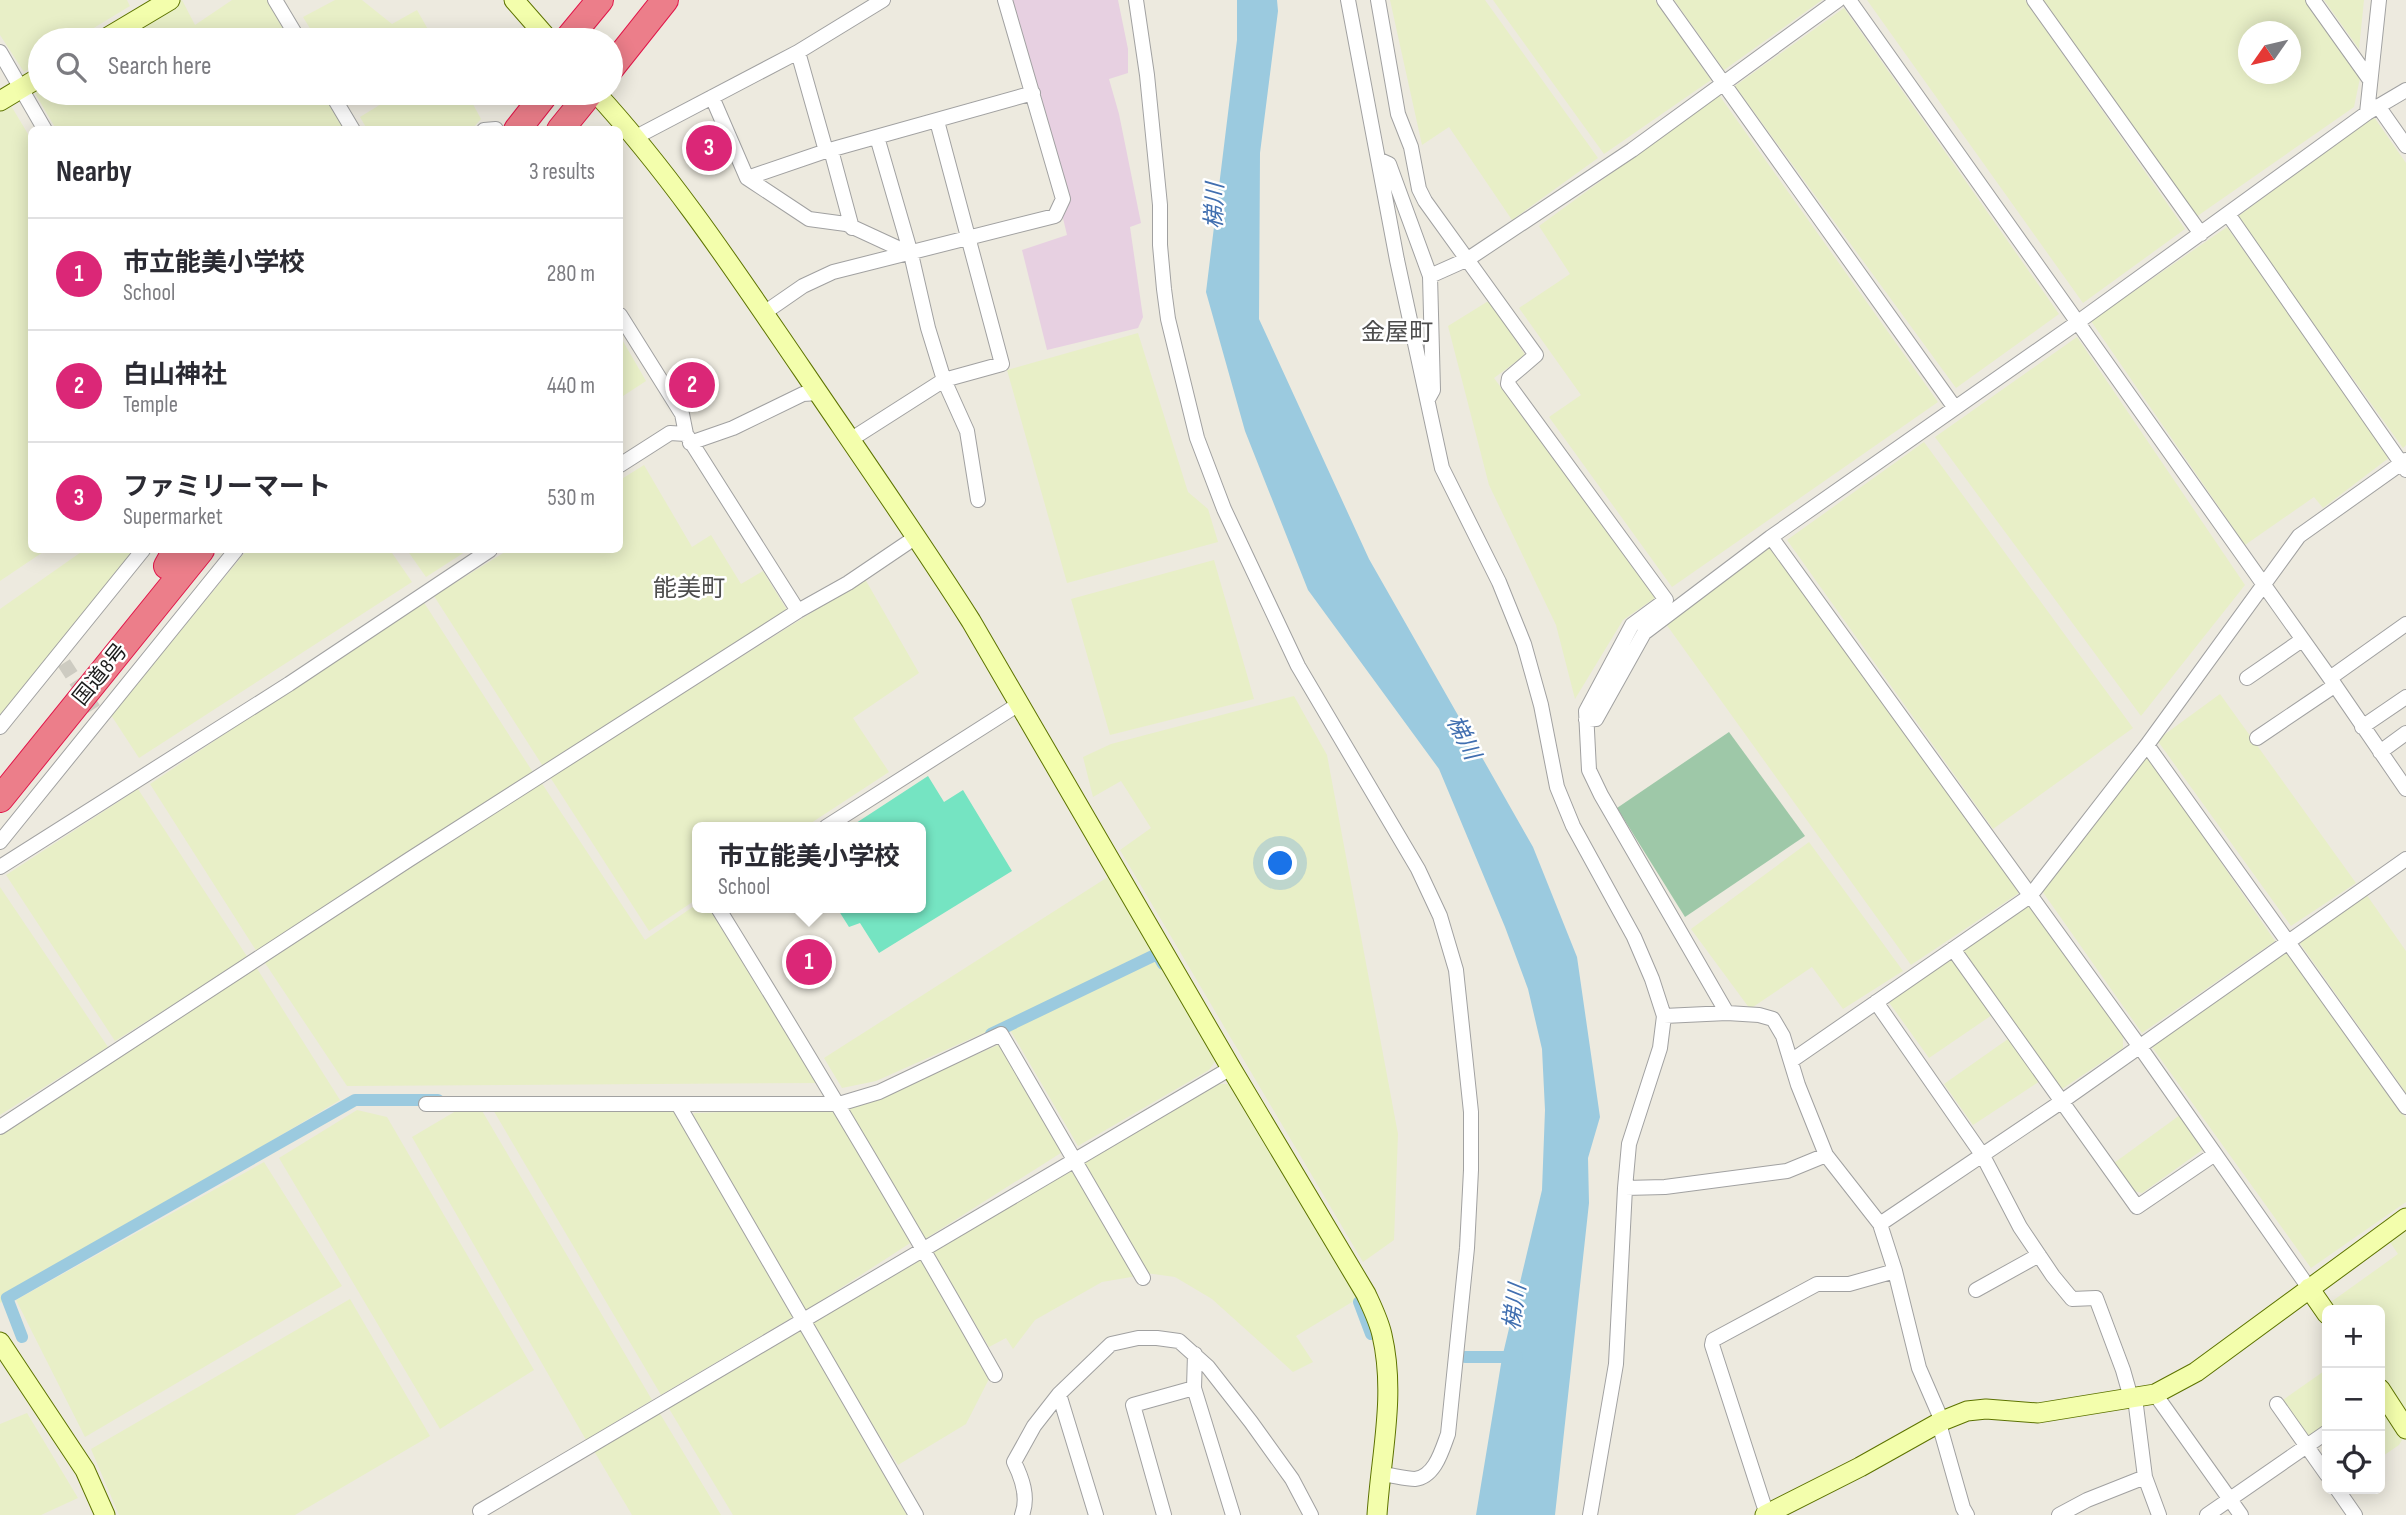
<!DOCTYPE html>
<html lang="en">
<head>
<meta charset="utf-8">
<style>
	:root { --surface:#fff; --page:#f7f7f7; --text:#2b2b33; --muted:#7c7c81; --line:#e1e1e2; --accent:#db2777 }
	body { margin:0; font-family:"Sofia Sans Condensed","Noto Sans JP",sans-serif; background:var(--page); color:var(--text) }
	.controls { position:absolute; right:21px; bottom:21px; display:grid; overflow:hidden; border-radius:10px; box-shadow:0 4px 18px #0003 }
	.controls button { width:63px; height:63px; display:grid; place-items:center; padding:0; border:0; border-bottom:2px solid var(--line); background:var(--surface); color:var(--text); font:35px sans-serif }
	.compass { position:absolute; left:2238px; top:21px; width:63px; height:63px; border-radius:50%; background:var(--surface); box-shadow:0 4px 18px #0003; rotate:236deg }
	.you { position:absolute; left:1281px; top:864px; width:24px; height:24px; margin:-18px; border:5px solid #fff; border-radius:50%; background:#1a73e8; box-shadow:0 0 0 10px #1a73e833 }
	.badge { display:grid; place-items:center; width:46px; height:46px; border-radius:50%; background:var(--accent); color:#fff; font-size:23px; font-weight:700 }
	.pin { position:absolute; translate:-50% -50%; border:4px solid #fff; box-shadow:0 2px 7px #0006 }
	.popup { position:absolute; left:692px; top:822px; width:234px; height:91px; box-sizing:border-box; display:grid; place-content:center; border-radius:10px; background:var(--surface); filter:drop-shadow(0 2px 5px #0005); font-size:23px; white-space:nowrap; color:var(--muted) }
	.popup b { font-size:26px; color:var(--text) }
	.popup::after { content:''; position:absolute; left:50%; top:100%; margin-left:-14px; border:14px solid transparent; border-top-color:var(--surface) }
	.list { margin:0; padding:0; list-style:none }
	h2 { display:flex; justify-content:space-between; align-items:center; height:91px; margin:0; padding:0 28px; font-size:30px }
	h2 small { font-size:23px; font-weight:400; color:var(--muted) }
	.list li { display:grid; grid-template-columns:46px 1fr auto; gap:21px; align-items:center; box-sizing:border-box; height:112px; padding:0 28px; border-top:2px solid var(--line) }
	.list b { display:block; font-size:26px; white-space:nowrap }
	.list p { margin:0; font-size:23px; white-space:nowrap; color:var(--muted) }
	.list em { font-size:23px; font-style:normal; color:var(--muted) }
	.icon { flex:none; width:38px; height:38px; fill:none; stroke:currentColor; stroke-width:2; stroke-linecap:round; stroke-linejoin:round }
	.map { position:relative; flex:none; width:2406px; height:1515px; overflow:hidden }
	.search { position:absolute; background:var(--surface); box-shadow:0 4px 18px #0003; left:28px; top:28px; width:595px; height:77px; display:flex; align-items:center; gap:18px; box-sizing:border-box; padding:0 24px; border-radius:38px; color:var(--muted); font-size:26px }
	.panel { position:absolute; background:var(--surface); box-shadow:0 4px 18px #0003; left:28px; top:126px; width:595px; height:427px; border-radius:10px }
	.map>svg:first-child { display:block }
</style>
</head>
<body>
<div class="map">
<svg width="2406" height="1515" viewBox="0 0 2406 1515">
	<rect width="100%" height="100%" fill="#edeadf"/>
	<path fill="#e7d0e1" d="M 1011,0 L 1118,0 L 1128,49 L 1128,73 L 1109,79 L 1119,114 L 1141,223 L 1130,227 L 1143,317 L 1138,328 L 1047,350 L 1022,250 L 1067,235 Z"/>
	<path fill="#e8efc7" fill-rule="evenodd" d="M 0,0 L 127,0 L 130,6 L 74,40 L 40,40 L 40,62 L 24,72 L 0,35 Z
		M 182,0 L 195,25 L 232,0 L 267,0 L 291,40 L 116,40 Z
		M 335,0 L 362,0 L 392,24 L 417,10 L 434,40 L 317,40 L 303,17 Z
		M 1390,0 L 1485,0 L 1598,158 L 1512,220 L 1449,127 L 1422,145 Z
		M 1493,0 L 1655,0 L 1711,80 L 1604,154 Z
		M 1674,0 L 1822,0 L 1724,70 Z
		M 1867,0 L 2025,0 L 2185,229 L 2083,303 Z
		M 2042,0 L 2305,0 L 2360,78 L 2354,107 L 2196,217 ZM 2248,32 L 2290,32 L 2290,74 L 2248,74 Z
		M 2324,0 L 2364,0 L 2359,49 Z
		M 1844,8 L 2059,314 L 1956,388 L 1735,86 Z
		M 40,86 L 40,93 L 322,93 L 344,129 L 56,129 L 33,90 Z
		M 399,93 L 467,93 L 481,119 L 472,129 L 367,129 L 360,117 Z
		M 1719,95 L 1938,402 L 1672,587 L 1549,417 L 1581,395 L 1519,308 L 1570,274 L 1539,226 Z
		M 10,104 L 31,139 L 32,550 L 46,550 L 0,581 L 0,110 Z
		M 2374,117 L 2406,163 L 2406,445 L 2403,448 L 2237,217 Z
		M 2227,227 L 2390,457 L 2323,508 L 2314,497 L 2245,545 L 2091,321 Z
		M 1490,300 L 1525,355 L 1494,378 L 1655,598 L 1623,620 L 1575,699 L 1556,625 L 1489,485 L 1448,326 Z
		M 1138,333 L 1188,492 L 1208,509 L 1218,542 L 1067,583 L 1007,370 Z
		M 620,336 L 646,381 L 620,398 Z
		M 2077,337 L 2245,585 L 2141,716 L 1935,437 Z
		M 1924,442 L 2133,728 L 1993,829 L 1787,540 Z
		M 644,465 L 692,547 L 711,535 L 741,584 L 763,571 L 787,610 L 544,768 L 434,596 L 508,550 L 620,550 L 620,480 Z
		M 1771,547 L 2019,893 L 1911,965 L 1666,624 Z
		M 84,550 L 136,550 L 0,719 L 0,609 Z
		M 247,550 L 390,550 L 412,582 L 139,758 L 111,715 Z
		M 407,550 L 468,550 L 426,577 Z
		M 1214,560 L 1254,699 L 1110,735 L 1071,599 Z
		M 865,579 L 919,673 L 853,718 L 889,772 L 805,827 L 697,827 L 697,899 L 649,931 L 550,777 Z
		M 423,601 L 534,774 L 257,952 L 150,784 Z
		M 2220,694 L 2356,883 L 2291,926 L 2157,740 Z
		M 1294,696 L 1327,755 L 1398,1134 L 1394,1240 L 1363,1262 L 1120,850 L 1151,828 L 1121,781 L 1093,797 L 1083,757 L 1111,744 Z
		M 2148,756 L 2275,941 L 2142,1033 L 2042,891 Z
		M 541,782 L 645,940 L 697,904 L 697,908 L 712,908 L 820,1083 L 347,1086 L 265,963 Z
		M 138,789 L 248,958 L 115,1041 L 6,875 Z
		M 1809,842 L 1903,971 L 1843,1009 L 1812,967 L 1750,1009 L 1691,929 Z
		M 1111,875 L 1216,1060 L 1209,1070 L 1078,1146 L 1006,1023 L 876,1081 L 842,1088 L 824,1058 Z
		M 0,887 L 108,1047 L 0,1115 Z
		M 2366,894 L 2406,951 L 2406,1093 L 2299,942 Z
		M 2030,903 L 2123,1036 L 2123,1048 L 2059,1091 L 1960,951 Z
		M 2287,950 L 2406,1118 L 2406,1202 L 2311,1268 L 2152,1047 Z
		M 1952,958 L 1992,1015 L 1929,1058 L 1888,1001 Z
		M 256,967 L 340,1100 L 0,1303 L 0,1134 Z
		M 2008,1039 L 2040,1081 L 1973,1125 L 1944,1084 Z
		M 1000,1044 L 1064,1151 L 925,1239 L 846,1108 L 885,1095 Z
		M 1215,1084 L 1230,1084 L 1357,1299 L 1296,1336 L 1313,1362 L 1293,1372 L 1212,1299 L 1175,1277 L 1146,1273 L 1083,1162 Z
		M 461,1108 L 481,1109 L 652,1400 L 586,1440 L 412,1137 Z
		M 492,1108 L 675,1111 L 793,1317 L 661,1395 Z
		M 837,1108 L 915,1240 L 802,1313 L 691,1118 L 694,1113 Z
		M 357,1110 L 387,1117 L 534,1370 L 440,1429 L 279,1158 Z
		M 2180,1115 L 2205,1148 L 2142,1193 L 2134,1191 L 2114,1163 Z
		M 264,1162 L 342,1286 L 85,1437 L 16,1300 Z
		M 1074,1168 L 1137,1276 L 1102,1282 L 1035,1320 L 1013,1349 L 1006,1338 L 989,1347 L 932,1251 Z
		M 2406,1227 L 2406,1411 L 2380,1373 L 2380,1310 L 2336,1310 L 2331,1302 L 2398,1254 L 2388,1239 Z
		M 925,1253 L 991,1375 L 966,1424 L 898,1465 L 808,1324 Z
		M 350,1299 L 430,1436 L 295,1515 L 119,1515 L 91,1449 Z
		M 800,1329 L 907,1515 L 733,1515 L 668,1407 Z
		M 2327,1369 L 2327,1427 L 2308,1440 L 2280,1402 Z
		M 2380,1400 L 2405,1435 L 2399,1445 L 2380,1458 Z
		M 659,1412 L 721,1515 L 632,1515 L 594,1451 Z
		M 27,1413 L 78,1498 L 41,1515 L 0,1515 L 0,1424 Z"/>
	<path fill="#9ec8a8" d="M 1729,732 L 1805,836 L 1685,917 L 1617,808 Z"/>
	<path fill="#75e4c2" d="M 928,776 L 944,802 L 963,790 L 1012,871 L 879,953 L 860,923 L 849,927 L 837,908 L 921,908 L 921,827 L 850,827 Z"/>
	<path fill="#9bcadf" d="M 1237,0 L 1277,0 L 1278,11 L 1260,153 L 1259,319 L 1369,559 L 1533,847 L 1577,957 L 1600,1117 L 1588,1158 L 1589,1203 L 1555,1515 L 1476,1515 L 1502,1358 L 1542,1190 L 1545,1110 L 1542,1049 L 1528,989 L 1505,927 L 1439,769 L 1308,590 L 1245,431 L 1206,292 L 1237,40 Z"/>
	<g fill="none" stroke-linecap="round" stroke-linejoin="round">
		<path stroke="#9bcadf" stroke-width="12" d="M 991,1034 L 1157,954 L 1163,964
			M 1359,1302 L 1371,1334
			M 22,1337 L 7,1298 L 355,1100 L 438,1100
			M 1465,1357 L 1517,1357"/>
		<path stroke="#cdcbc1" stroke-width="14" stroke-dasharray="14 7" stroke-linecap="butt" d="M 64,663 L 94,709"/>
		<defs>
			<path id="street" d="M 275,0 L 299,40
				M 1136,0 L 1147,75 L 1160,205 L 1160,245 L 1164,289 L 1168,319 L 1197,438 L 1224,509 L 1298,666 L 1418,869 L 1440,916 L 1456,970 L 1471,1112 L 1471,1170 L 1467,1248 L 1448,1434 C 1442,1450 1435,1477 1415,1479 C 1405,1479 1392,1475 1381,1474
				M 1348,0 L 1397,260 L 1442,468 L 1499,582 L 1524,644 L 1541,705 L 1557,787 L 1573,826 L 1634,937 L 1652,979 L 1664,1016 L 1660,1048 L 1629,1144 L 1625,1188 L 1616,1364 L 1590,1515
				M 1378,0 L 1398,114 L 1411,147 L 1419,189 L 1425,201 L 1536,355 L 1509,378 L 1508,384 L 1666,600 L 1632,625 L 1586,711 L 1589,770 L 1601,795 L 1727,1013
				M 1664,0 L 1955,408
				M 1849,0 L 2330,678 L 2406,789
				M 2034,0 L 2201,234
				M 2313,0 L 2370,80
				M 0,52 L 45,130
				M 798,52 L 826,151
				M 331,93 L 353,130
				M 712,97 L 747,178 L 809,219 L 846,224 L 911,254
				M 2378,106 L 2406,146
				M 2367,113 L 2379,0
				M 484,130 L 496,129
				M 636,137 L 798,52 L 883,0
				M 877,137 L 911,254 L 928,328 L 944,380 L 967,431 L 978,500
				M 831,150 L 852,228
				M 1378,159 L 1389,164 L 1430,276
				M 747,178 L 826,151 L 1033,93
				M 2228,214 L 2406,470
				M 764,313 L 803,286 L 833,272 L 1055,216 L 1063,199 L 1005,0
				M 620,315 L 682,414 L 686,434
				M 1428,399 L 1433,390 L 1430,276 L 1468,259 L 1632,150 L 1838,0
				M 850,440 L 944,380 L 1002,364 L 937,121
				M 690,443 L 733,428 L 803,394 L 818,393
				M 620,465 L 670,433 L 686,434 L 798,611
				M 1771,537 L 2140,1047 L 2309,1288
				M 2247,678 L 2302,640
				M 2330,678 L 2406,624
				M 1586,720 L 1596,719 L 1644,633 L 1771,537 L 2078,322 L 2367,113 L 2406,90
				M 0,727 L 143,550
				M 2362,727 L 2406,697
				M 2257,738 L 2334,686
				M 2147,745 L 2406,1107
				M 2380,752 L 2406,733
				M 826,827 L 1019,704
				M 0,842 L 236,550
				M 0,867 L 289,684 L 490,550
				M 718,908 C 813,1062 906,1217 995,1375
				M 1953,949 L 2137,1207 L 2215,1154
				M 1876,1002 L 1983,1156 L 2020,1227 L 2053,1276 L 2072,1299 L 2096,1298 L 2123,1370 L 2131,1398
				M 1664,1016 L 1727,1013 L 1759,1015 L 1773,1019 L 1783,1036 L 1798,1085 L 1826,1155 L 1880,1224 L 1895,1271 L 1919,1368 L 1942,1421 L 1940,1427 L 1963,1508 L 1967,1515
				M 1791,1061 L 2030,896 L 2147,745 L 2299,536 L 2406,460
				M 426,1104 L 839,1104 L 879,1092 L 1001,1034 L 1143,1278
				M 679,1106 L 916,1515
				M 0,1127 L 410,859 L 798,611 L 848,583 L 916,537
				M 1625,1188 L 1665,1187 L 1787,1171 L 1826,1155
				M 1880,1224 L 2061,1102 L 2406,859
				M 1976,1290 L 2039,1255
				M 1195,1354 L 1194,1388 L 1233,1515
				M 1059,1394 L 1096,1515
				M 2155,1394 L 2241,1515
				M 2135,1398 L 2145,1477 L 2159,1515
				M 2277,1404 L 2327,1475
				M 2337,1489 L 2355,1515
				M 480,1511 L 1231,1068
				M 1022,1515 C 1029,1497 1022,1478 1014,1462 L 1034,1426 L 1059,1394 L 1111,1344 L 1138,1338 L 1157,1338 L 1179,1341 L 1208,1367 L 1251,1422 L 1292,1479 L 1311,1515
				M 1164,1515 L 1133,1405 L 1194,1388
				M 1767,1515 L 1712,1345 L 1713,1340 L 1817,1284 L 1849,1284 L 1895,1271
				M 2059,1515 L 2087,1500 L 2145,1477
				M 2207,1515 L 2327,1432"/>
			<path id="secondary" d="M 514,0 L 549,40
				M 103,40 L 170,0
				M 596,93 C 674,178 737,274 802,369 C 859,453 917,536 971,621 L 1231,1068 L 1366,1294 C 1372,1307 1379,1321 1382,1335 C 1396,1395 1381,1454 1377,1515
				M 0,101 L 40,77
				M 2309,1288 L 2327,1314
				M 0,1342 L 85,1470 L 105,1515
				M 2380,1389 L 2406,1429
				M 1765,1515 L 1860,1467 L 1942,1421 L 1967,1411 L 1986,1409 L 2038,1413 L 2155,1394 L 2196,1372 L 2406,1218"/>
			<path id="highway" d="M 567,40 L 600,0
				M 611,68 L 665,0
				M 517,130 L 546,93
				M 560,130 L 590,93
				M 167,566 L 176,550
				M 0,799 L 201,550"/>
		</defs>
		<use href="#street" stroke="#a1a1a1" stroke-width="16"/>
		<use href="#secondary" stroke="#5d7300" stroke-width="21"/>
		<use href="#highway" stroke="#e1164a" stroke-width="28"/>
		<use href="#street" stroke="#fff" stroke-width="14"/>
		<use href="#secondary" stroke="#f3feac" stroke-width="19"/>
		<use href="#highway" stroke="#ec7e8a" stroke-width="26"/>
	</g>
	<g text-anchor="middle" stroke-width="5" stroke-linejoin="round" paint-order="stroke">
		<g font-size="21" fill="#1a1a1a" stroke="#fff">
			<text transform="translate(100 674) rotate(-51)" y="7">国道8号</text>
		</g>
		<g font-size="23" font-style="italic" fill="#416fb0" stroke="#fff">
			<text transform="translate(1214 206) rotate(-88)" y="8">梯川</text>
			<text transform="translate(1464 737) rotate(63)" y="8">梯川</text>
			<text transform="translate(1514 1307) rotate(-82)" y="8">梯川</text>
		</g>
		<g font-size="24" fill="#4d4d4d" stroke="#fff">
			<text x="1397" y="340">金屋町</text>
			<text x="689" y="596">能美町</text>
		</g>
	</g>
</svg>
<div class="controls">
<button>+</button>
<button>−</button>
<button><svg class="icon" aria-label="locate" viewBox="0 0 24 24"><circle cx="12" cy="12" r="6"/><path d="M12 2v4M12 18v4M2 12h4M18 12h4"/></svg></button>
</div>
<svg class="compass" viewBox="-18 -18 36 36"><path d="M0-13l5 13h-10z" fill="#e53935"/><path d="M0 13l5-13h-10z" fill="#7c7c81"/></svg>
<div class="you"></div>
<div class="pin badge" style="left:809px;top:962px">1</div>
<div class="popup"><b>市立能美小学校</b>School</div>
<div class="pin badge" style="left:692px;top:385px">2</div>
<div class="pin badge" style="left:709px;top:148px">3</div>
<div class="search"><svg class="icon" aria-label="search" viewBox="0 0 24 24"><circle cx="10" cy="10" r="6"/><path d="M15 15l6 6"/></svg>Search here</div>
<section class="panel">
<h2>Nearby<small>3 results</small></h2>
<ul class="list">
<li><span class="badge">1</span><div><b>市立能美小学校</b><p>School</p></div><em>280 m</em></li>
<li><span class="badge">2</span><div><b>白山神社</b><p>Temple</p></div><em>440 m</em></li>
<li><span class="badge">3</span><div><b>ファミリーマート</b><p>Supermarket</p></div><em>530 m</em></li>
</ul>
</section>
</div>
</body>
</html>
